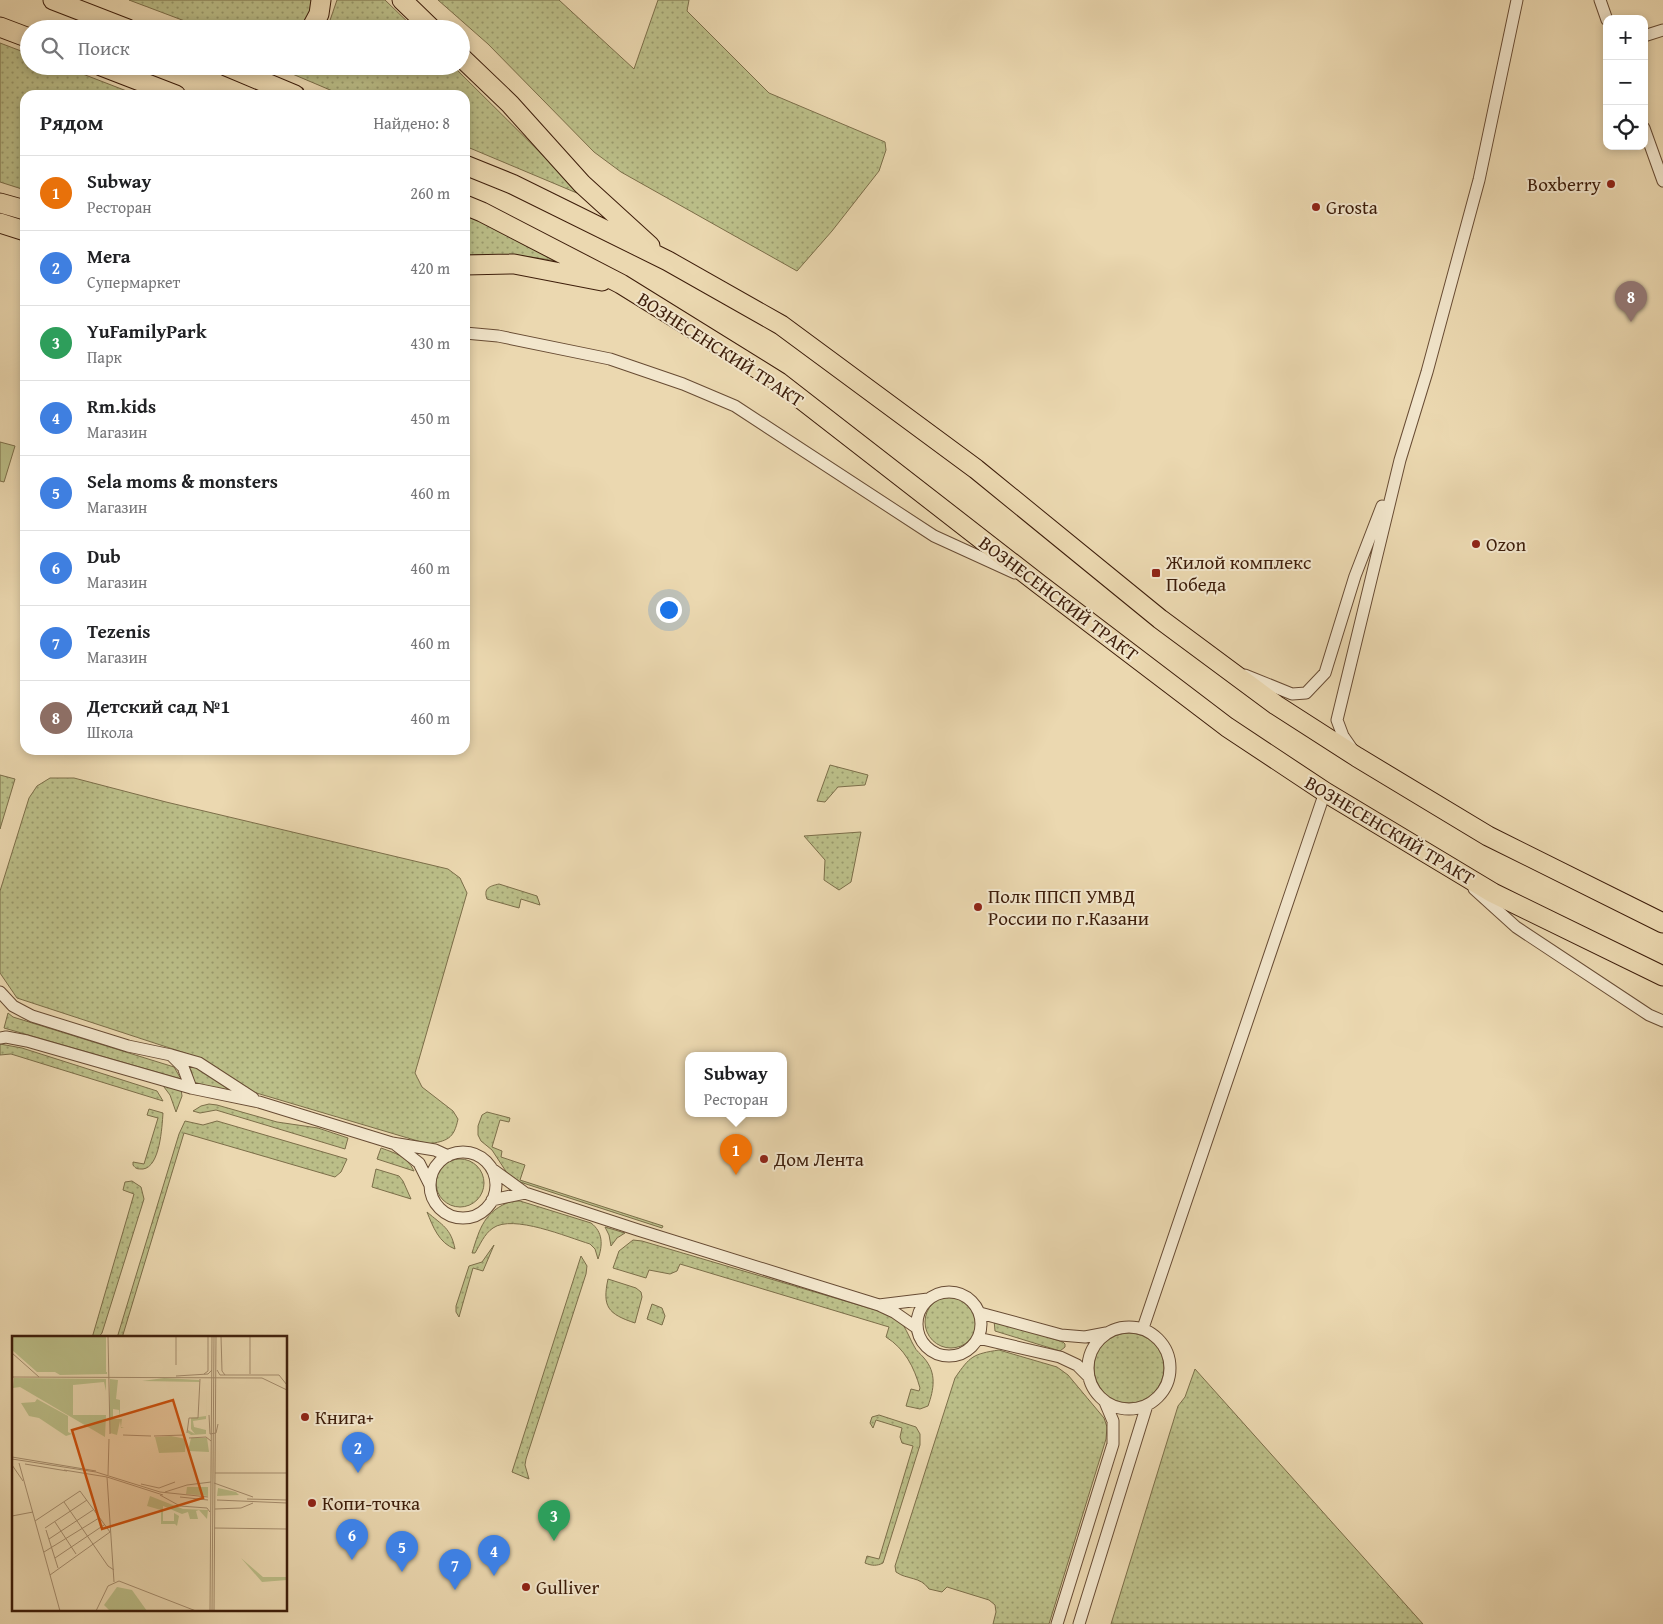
<!DOCTYPE html>
<html lang="ru">
<head>
<meta charset="utf-8">
<style>
	:root { --surface:#fff; --page:#f6f6f6; --text:#202124; --muted:#757577; --line:#e0e0e0; --accent:#8f2418 }
	body { margin:0; font-family:"Gentium Book Plus",serif; background:var(--page); color:var(--text) }
	.controls { position:absolute; right:15px; top:15px; display:grid; overflow:hidden; border-radius:10px; box-shadow:0 2px 8px #0003 }
	.controls button { width:45px; height:45px; display:grid; place-items:center; padding:0; border:0; border-bottom:1px solid var(--line); background:var(--surface); color:var(--text); font:25px sans-serif }
	.you { position:absolute; left:668px; top:609px; width:18px; height:18px; margin:-12px; border:4px solid #fff; border-radius:50%; background:#1a73e8; box-shadow:0 0 0 8px #1a73e833 }
	.badge { display:grid; place-items:center; width:32px; height:32px; border-radius:50%; background:var(--accent); color:#fff; font-size:16px; font-weight:700 }
	.pin { position:absolute; translate:-50% -41px; filter:drop-shadow(0 1px 2px #0008) }
	.pin::after { content:''; position:absolute; top:26px; width:18px; height:15px; background:inherit; clip-path:polygon(0 0,100% 0,50% 100%) }
	.popup { position:absolute; left:685px; top:1052px; width:102px; height:65px; box-sizing:border-box; display:grid; place-content:center; border-radius:10px; background:var(--surface); filter:drop-shadow(0 1px 4px #0005); font-size:16px; white-space:nowrap; color:var(--muted) }
	.popup b { font-size:19px; color:var(--text) }
	.popup::after { content:''; position:absolute; left:50%; top:100%; margin-left:-10px; border:10px solid transparent; border-top-color:var(--surface) }
	.list { margin:0; padding:0; list-style:none }
	h2 { display:flex; justify-content:space-between; align-items:center; height:65px; margin:0; padding:0 20px; font-size:21px }
	h2 small { font-size:16px; font-weight:400; color:var(--muted) }
	.list li { display:grid; grid-template-columns:32px 1fr auto; gap:15px; align-items:center; box-sizing:border-box; height:75px; padding:0 20px; border-top:1px solid var(--line) }
	.list b { display:block; font-size:19px; white-space:nowrap }
	.list p { margin:0; font-size:16px; white-space:nowrap; color:var(--muted) }
	.list em { font-size:16px; font-style:normal; color:var(--muted) }
	.icon { flex:none; width:28px; height:28px; fill:none; stroke:currentColor; stroke-width:2; stroke-linecap:round; stroke-linejoin:round }
	.map { position:relative; flex:none; width:1663px; height:1624px; overflow:hidden }
	.search { position:absolute; background:var(--surface); box-shadow:0 2px 8px #0003; left:20px; top:20px; width:450px; height:55px; display:flex; align-items:center; gap:12px; box-sizing:border-box; padding:0 18px; border-radius:28px; color:var(--muted); font-size:19px }
	.panel { position:absolute; background:var(--surface); box-shadow:0 2px 8px #0003; left:20px; top:90px; width:450px; height:665px; border-radius:15px }
	.map>svg:first-child { display:block }
</style>
</head>
<body>
<div class="map">
<svg width="1663" height="1624" viewBox="0 0 1663 1624">
	<defs>
		<pattern id="grass-dots" width="8" height="8" patternUnits="userSpaceOnUse" patternTransform="scale(1.25)"><rect width="8" height="8" fill="#bbbe88"/><path d="M2 2h.1M6 6h.1" fill="none" stroke="#999a6d" stroke-width="1.8" stroke-linecap="round"/></pattern>
	</defs>
	<rect width="100%" height="100%" fill="#ebd8b0"/>
	<filter id="stains"><feTurbulence type="fractalNoise" baseFrequency=".004" numOctaves="4"/><feColorMatrix values="0 0 0 0 .2 0 0 0 0 .09 0 0 0 0 .02 0 0 0 .5 -.17"/></filter>
	<radialGradient id="worn" r=".72"><stop offset=".6" stop-color="#630" stop-opacity="0"/><stop offset="1" stop-color="#630" stop-opacity=".3"/></radialGradient>
	<path fill="url(#grass-dots)" stroke="#7c6e49" d="M 129,0 L 312,0 L 309,18 L 301,29 L 206,29 Z
		M 337,0 L 385,0 L 415,29 L 327,29 Z
		M 438,0 L 559,0 L 634,69 L 658,0 L 689,0 L 687,11 L 769,93 L 885,142 L 886,150 L 879,171 L 832,231 L 797,271 L 621,172 L 594,152 L 488,44 Z
		M 0,43 L 29,54 L 29,66 L 62,66 L 137,95 L 25,95 L 25,190 L 0,182 Z
		M 290,66 L 453,66 L 584,196 L 465,146 L 465,95 L 342,95 L 283,70 Z
		M 465,214 L 574,265 C 535,256 505,253 465,255 Z
		M 830,765 L 868,775 L 865,785 L 838,787 L 825,802 L 817,801 Z
		M 0,775 L 15,779 L 0,829 Z
		M 50,778 L 74,778 L 166,802 L 448,869 L 460,878 L 467,893 L 415,1073 L 422,1087 L 453,1111 L 458,1119 C 454,1139 447,1141 428,1144 L 243,1089 L 191,1055 L 17,998 L 0,973 L 0,891 L 29,798 L 37,786 Z
		M 861,832 L 851,882 L 839,890 L 824,880 L 825,860 L 804,836 Z
		M 499,884 L 537,896 L 540,905 L 521,899 L 519,908 L 487,899 C 483,888 490,886 499,884 Z
		M 8,1013 L 13,1017 L 174,1067 L 181,1079 L 4,1028 Z
		M 0,1044 L 22,1048 L 157,1091 L 163,1101 L 11,1054 L 0,1055 Z
		M 185,1063 L 206,1072 L 236,1095 L 194,1082 L 191,1070 Z
		M 161,1083 L 181,1089 L 182,1096 L 176,1112 L 170,1095 Z
		M 209,1104 L 217,1105 L 277,1122 L 318,1128 L 348,1138 L 345,1149 L 216,1110 L 200,1113 L 193,1111 L 201,1106 Z
		M 149,1109 L 163,1113 C 162,1127 160,1167 143,1169 C 137,1169 136,1169 133,1165 L 133,1162 L 144,1164 L 158,1118 L 147,1115 Z
		M 487,1112 L 510,1118 L 509,1122 L 500,1120 L 492,1147 L 502,1151 L 501,1157 L 525,1165 L 520,1180 L 663,1226 L 662,1228 L 520,1182 L 507,1173 L 492,1150 L 481,1141 L 478,1135 L 478,1126 L 482,1115 Z
		M 185,1121 L 203,1125 L 217,1121 L 347,1159 L 341,1172 L 335,1177 L 184,1133 L 122,1338 L 117,1338 L 179,1134 Z
		M 381,1148 C 395,1153 407,1156 414,1171 L 377,1159 Z
		M436 1183a24 24 0 1 1 48 0a24 24 0 1 1-48 0Z
		M 376,1169 L 399,1176 L 403,1181 L 411,1199 L 372,1187 Z
		M 132,1181 L 141,1187 L 144,1199 L 102,1333 L 98,1338 L 92,1338 L 134,1194 L 123,1190 L 125,1182 Z
		M 512,1201 L 520,1201 L 591,1223 C 603,1232 603,1245 598,1259 L 595,1249 L 590,1244 C 567,1237 513,1214 493,1228 C 484,1234 480,1245 475,1253 L 472,1253 C 480,1228 484,1211 512,1201 Z
		M 427,1212 C 442,1225 451,1228 455,1249 C 439,1243 433,1227 427,1212 Z
		M 605,1227 L 625,1233 L 617,1238 L 611,1246 L 609,1235 Z
		M 633,1240 L 642,1241 L 896,1316 C 905,1325 908,1335 914,1346 C 916,1351 921,1354 924,1358 C 937,1373 934,1389 928,1406 L 920,1409 L 906,1406 L 911,1389 L 919,1391 L 920,1388 C 914,1367 905,1349 886,1337 L 889,1327 L 680,1264 L 677,1271 L 670,1274 L 649,1270 L 646,1278 L 613,1268 L 619,1251 Z
		M 494,1245 L 483,1271 L 473,1268 L 459,1317 L 456,1312 L 456,1306 L 469,1266 L 482,1262 Z
		M 581,1256 L 587,1266 L 586,1274 L 526,1459 L 525,1465 L 529,1479 L 512,1472 Z
		M 608,1279 L 636,1288 L 641,1292 L 642,1297 L 635,1323 C 608,1314 602,1307 608,1279 Z
		M925 1322a26 26 0 1 1 52 0a26 26 0 1 1-52 0Z
		M 652,1304 L 662,1308 L 665,1316 L 662,1325 L 647,1319 Z
		M 994,1320 L 1063,1342 L 1065,1344 L 1065,1347 L 1060,1351 L 995,1331 Z
		M1094 1368a35 35 0 1 1 70 0a35 35 0 1 1-70 0Z
		M 999,1350 L 1057,1367 L 1068,1375 L 1104,1418 L 1107,1427 L 1106,1439 L 1049,1624 L 993,1624 L 996,1612 L 995,1605 L 989,1600 L 947,1587 L 942,1592 L 929,1589 C 920,1576 907,1580 896,1572 L 895,1566 L 955,1378 C 970,1356 973,1354 999,1350 Z
		M 1195,1369 L 1423,1624 L 1111,1624 L 1178,1406 L 1185,1397 Z
		M 879,1415 L 916,1427 L 920,1434 L 920,1445 L 883,1563 C 877,1566 872,1566 865,1563 L 867,1556 L 879,1559 L 913,1446 L 902,1443 L 900,1437 L 902,1428 L 876,1420 L 873,1428 L 870,1423 L 872,1417 Z"/>
	<path fill="#bbbe88" stroke="#7c6e49" d="M 0,442 L 15,446 L 4,482 L 0,481 Z"/>
	<g fill="none" stroke-linecap="round" stroke-linejoin="round">
		<defs>
			<path id="minor" d="M 1600,0 L 1607,20
				M 1644,36 L 1663,30
				M 1644,128 L 1663,181
				M 465,333 L 498,336 L 610,359 L 683,384 L 735,406 L 934,536 L 1015,573
				M 1245,675 L 1292,694 L 1306,693 L 1325,673 L 1355,576 L 1382,506
				M 1352,749 L 1343,736 L 1337,720 L 1400,460 L 1427,372 L 1479,180 L 1517,0
				M 1474,889 L 1516,927 L 1649,1015 L 1663,1021
				M 0,992 L 13,1006 L 32,1016 L 128,1046 L 171,1055 L 199,1063 L 253,1098
				M 0,1038 L 6,1037 L 27,1041 L 191,1088 L 259,1102 L 392,1143 L 435,1150 L 448,1156
				M 172,1056 L 183,1067 L 191,1088
				M 396,1145 L 419,1163 L 430,1185
				M430 1185a33 33 0 1 1 66 0a33 33 0 1 1-66 0Z
				M 492,1169 L 525,1193 L 638,1230 L 879,1305 L 894,1312 L 917,1328
				M 492,1200 L 525,1193
				M917 1324a32 32 0 1 1 64 0a32 32 0 1 1-64 0Z
				M 879,1305 L 928,1299
				M 980,1313 L 1061,1335 L 1085,1337 L 1106,1333
				M1088 1368a41 41 0 1 1 82 0a41 41 0 1 1-82 0Z
				M 1143,1328 L 1325,792
				M 978,1338 L 1060,1357 L 1077,1365 L 1089,1377
				M 1057,1624 L 1113,1444 L 1113,1421 L 1105,1402
				M 1079,1624 L 1147,1405"/>
			<path id="primary" d="M 53,0 L 128,29
				M 402,0 L 432,29
				M 0,27 L 29,38
				M 311,29 L 319,14 L 321,0
				M 461,57 L 510,104 L 582,184 L 650,246
				M 101,66 L 176,95
				M 226,66 L 295,95
				M 465,165 L 512,184 L 668,261 L 781,325 L 976,469 L 1160,619 L 1276,705 L 1357,757 L 1488,836 L 1663,923
				M 0,203 L 25,210
				M 465,205 L 482,212 L 621,284 L 779,382 L 1039,584 L 1227,727 L 1325,792 L 1493,893 L 1663,976
				M 0,223 L 25,231
				M 465,265 L 514,264 L 602,281"/>
		</defs>
		<use href="#minor" stroke="#684c34" stroke-width="13"/>
		<use href="#primary" stroke="#3d1d0a" stroke-width="21"/>
		<use href="#minor" stroke="#f2e6cc" stroke-width="11"/>
		<use href="#primary" stroke="#ebd8b0" stroke-width="19"/>
	</g>
	<g fill="#8f2418" stroke="#f2e6cc" stroke-width="2">
		<circle cx="1611" cy="184" r="5"/>
		<circle cx="1316" cy="207" r="5"/>
		<circle cx="1476" cy="544" r="5"/>
		<rect x="1151" y="568" width="10" height="10" rx="2.5"/>
		<circle cx="978" cy="907" r="5"/>
		<circle cx="764" cy="1159" r="5"/>
		<circle cx="305" cy="1417" r="5"/>
		<circle cx="312" cy="1503" r="5"/>
		<circle cx="526" cy="1587" r="5"/>
	</g>
	<g text-anchor="middle" stroke-width="4" stroke-linejoin="round" paint-order="stroke">
		<g font-size="19" fill="#3d1d0a" stroke="#f2e6cc" text-anchor="start">
			<text x="1601" y="191" text-anchor="end">Boxberry</text>
			<text x="1326" y="214">Grosta</text>
			<text x="1486" y="551">Ozon</text>
			<text x="1166" y="569">Жилой комплекс<tspan x="1166" dy="22">Победа</tspan></text>
			<text x="988" y="903">Полк ППСП УМВД<tspan x="988" dy="22">России по г.Казани</tspan></text>
			<text x="774" y="1166">Дом Лента</text>
			<text x="315" y="1424">Книга+</text>
			<text x="322" y="1510">Копи-точка</text>
			<text x="536" y="1594">Gulliver</text>
		</g>
		<g font-size="19" fill="#3d1d0a" stroke="#f2e6cc">
			<text transform="translate(721 349) rotate(33)" y="7">ВОЗНЕСЕНСКИЙ ТРАКТ</text>
			<text transform="translate(1059 598) rotate(37)" y="7">ВОЗНЕСЕНСКИЙ ТРАКТ</text>
			<text transform="translate(1390 830) rotate(31)" y="7">ВОЗНЕСЕНСКИЙ ТРАКТ</text>
		</g>
	</g>
	<g transform="translate(12 1336)">
		<rect width="275" height="275" fill="#ebd8b0"/>
		<path d="M 43,36 L 95,36 L 95,38 L 48,39 ZM 2,42 L 94,43 L 94,55 L 92,46 L 61,49 L 61,79 L 94,79 L 93,101 L 8,51 L 1,52 ZM 152,42 L 187,44 L 188,46 L 130,45 ZM 98,43 L 106,44 L 104,63 L 108,64 L 108,81 L 107,74 L 101,73 L 101,83 L 110,83 L 109,91 L 112,92 L 109,92 L 108,85 L 105,99 L 98,97 ZM 195,50 L 194,83 L 181,85 L 182,91 L 194,94 L 194,98 L 179,99 L 176,97 L 176,94 L 183,98 L 179,93 L 179,82 L 194,80 ZM 25,63 L 56,80 L 56,96 L 60,98 L 54,100 L 27,82 L 17,80 L 9,67 L 23,66 ZM 159,100 L 174,103 L 173,116 L 147,117 L 143,101 ZM 179,102 L 195,102 L 197,116 L 176,115 ZM 175,151 L 196,151 L 196,160 L 174,158 ZM 206,152 L 224,156 L 227,159 L 205,160 ZM 138,160 L 171,173 L 196,174 L 195,183 L 187,174 L 184,175 L 186,183 L 178,183 L 176,176 L 170,178 L 151,170 L 151,185 L 162,185 L 162,177 L 167,180 L 165,190 L 163,188 L 149,188 L 149,174 L 135,170 Z" fill="#bbbe88"/>
		<path d="M 105,251 L 120,254 L 135,275 L 98,275 L 92,269 Z" fill="#bbbe88"/>
		<path d="M 0,0 L 94,0 L 94,36 L 25,36 L 0,14 ZM 229,222 L 251,241 L 275,241 L 275,244 L 250,246 Z" fill="#bbbe88"/>
		<path fill="none" stroke="#a58d6e" stroke-width="1" d="M 96,0 L 98,98M 164,0 L 164,29M 209,0 L 210,35 L 213,39M 0,17 L 27,41M 205,34 L 208,39 L 267,39 L 275,49M 192,38 L 196,35 L 196,0M 238,38 L 238,0M 164,40 L 196,38 L 200,34M 0,41 L 250,42 L 275,54M 197,79 L 198,98 L 204,97 L 206,88M 175,97 L 177,82 L 186,82 L 188,43M 111,99 L 139,100M 142,100 L 173,99M 177,102 L 194,101 L 199,105M 0,121 L 84,135M 0,123 L 84,136 L 148,156 L 196,161M 7,127 L 48,275M 13,128 L 55,135M 0,129 L 11,145M 52,134 L 95,141 L 151,159M 203,137 L 275,137M 96,139 L 97,103M 95,141 L 102,246M 202,147 L 241,161M 129,148 L 147,152 L 163,146M 153,156 L 175,149 L 199,146M 148,159 L 168,170 L 195,172 L 198,176M 168,161 L 196,164M 235,163 L 275,164M 205,164 L 275,167M 52,166 L 96,230 L 102,234M 203,173 L 229,172 L 241,167M 0,180 L 21,176M 23,185 L 68,155 L 98,196 L 38,239M 43,186 L 64,218M 33,192 L 75,164M 202,192 L 275,193M 34,194 L 46,232M 37,203 L 81,174M 32,216 L 87,182M 43,222 L 92,189M 84,275 L 96,250 L 107,245 L 184,275M 198,275 L 200,0M 200,275 L 202,0M 202,275 L 204,0"/>
		<path fill="#ce500c" fill-opacity="0.15" stroke="#ce500c" stroke-width="2.5" d="M 161,64 L 191,162 L 90,193 L 60,94 Z"/>
		<rect width="275" height="275" fill="none" stroke="#3d1d0a" stroke-width="2.5"/>
	</g>
	<rect width="100%" height="100%" filter="url(#stains)"/>
	<rect width="100%" height="100%" fill="url(#worn)"/>
</svg>
<div class="controls">
<button>+</button>
<button>−</button>
<button><svg class="icon" aria-label="locate" viewBox="0 0 24 24"><circle cx="12" cy="12" r="6"/><path d="M12 2v4M12 18v4M2 12h4M18 12h4"/></svg></button>
</div>
<div class="you"></div>
<div class="pin badge" style="left:736px;top:1175px;background:#e8710a">1</div>
<div class="popup"><b>Subway</b>Ресторан</div>
<div class="pin badge" style="left:358px;top:1473px;background:#3f7fe0">2</div>
<div class="pin badge" style="left:554px;top:1541px;background:#2e9e5b">3</div>
<div class="pin badge" style="left:494px;top:1576px;background:#3f7fe0">4</div>
<div class="pin badge" style="left:402px;top:1572px;background:#3f7fe0">5</div>
<div class="pin badge" style="left:352px;top:1560px;background:#3f7fe0">6</div>
<div class="pin badge" style="left:455px;top:1590px;background:#3f7fe0">7</div>
<div class="pin badge" style="left:1631px;top:322px;background:#8d6e63">8</div>
<div class="search"><svg class="icon" aria-label="search" viewBox="0 0 24 24"><circle cx="10" cy="10" r="6"/><path d="M15 15l6 6"/></svg>Поиск</div>
<section class="panel">
<h2>Рядом<small>Найдено: 8</small></h2>
<ul class="list">
<li><span class="badge" style="background:#e8710a">1</span><div><b>Subway</b><p>Ресторан</p></div><em>260 m</em></li>
<li><span class="badge" style="background:#3f7fe0">2</span><div><b>Мега</b><p>Супермаркет</p></div><em>420 m</em></li>
<li><span class="badge" style="background:#2e9e5b">3</span><div><b>YuFamilyPark</b><p>Парк</p></div><em>430 m</em></li>
<li><span class="badge" style="background:#3f7fe0">4</span><div><b>Rm.kids</b><p>Магазин</p></div><em>450 m</em></li>
<li><span class="badge" style="background:#3f7fe0">5</span><div><b>Sela moms &amp; monsters</b><p>Магазин</p></div><em>460 m</em></li>
<li><span class="badge" style="background:#3f7fe0">6</span><div><b>Dub</b><p>Магазин</p></div><em>460 m</em></li>
<li><span class="badge" style="background:#3f7fe0">7</span><div><b>Tezenis</b><p>Магазин</p></div><em>460 m</em></li>
<li><span class="badge" style="background:#8d6e63">8</span><div><b>Детский сад №1</b><p>Школа</p></div><em>460 m</em></li>
</ul>
</section>
</div>
</body>
</html>
